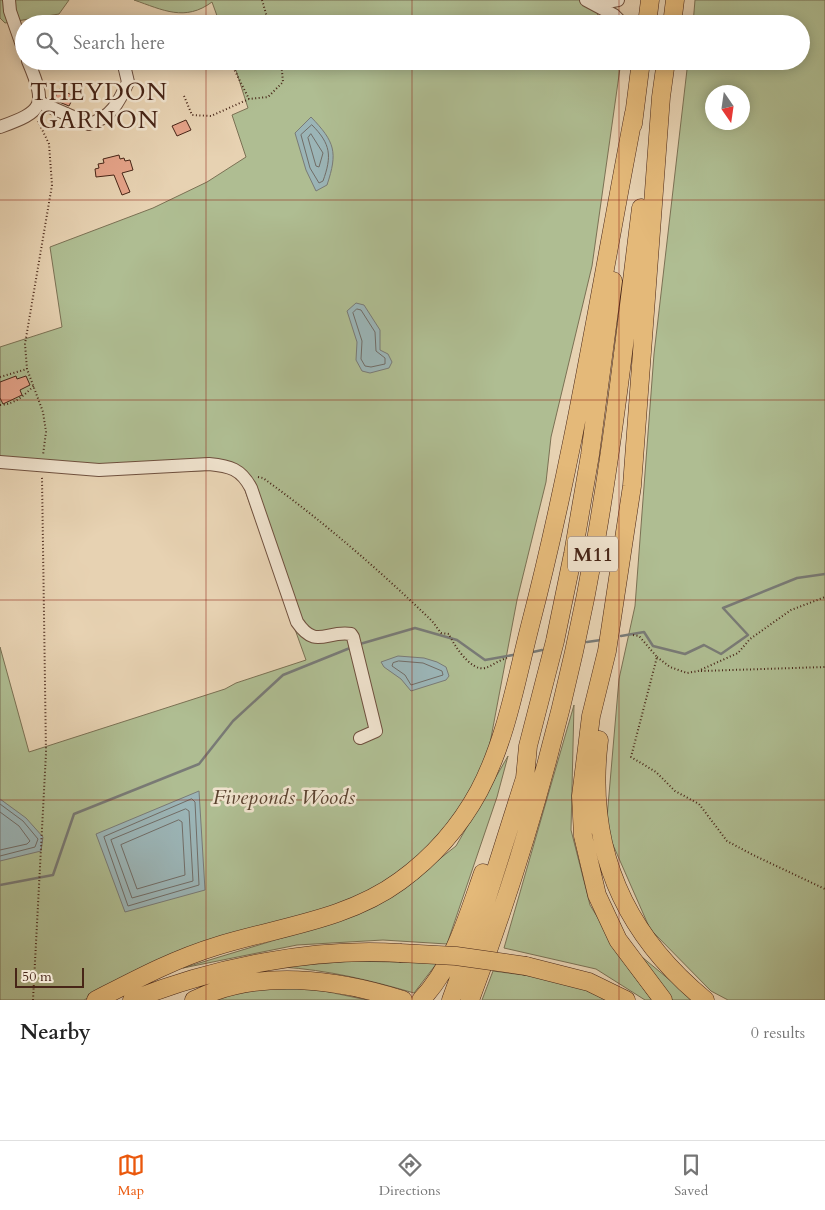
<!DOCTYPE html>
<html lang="en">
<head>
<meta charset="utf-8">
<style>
	:root { --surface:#fff; --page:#f6f6f6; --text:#222; --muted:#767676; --line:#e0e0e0; --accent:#ea580c }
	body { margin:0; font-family:Cardo,serif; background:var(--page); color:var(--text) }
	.compass { position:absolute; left:705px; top:85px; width:45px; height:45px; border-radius:50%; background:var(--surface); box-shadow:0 2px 12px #0003; rotate:167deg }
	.scale { position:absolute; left:15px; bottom:12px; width:69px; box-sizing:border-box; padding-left:5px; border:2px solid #472517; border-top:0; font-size:14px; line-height:18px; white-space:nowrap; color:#472517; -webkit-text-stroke:4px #efe2cd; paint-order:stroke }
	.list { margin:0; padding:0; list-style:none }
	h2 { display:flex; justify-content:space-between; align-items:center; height:65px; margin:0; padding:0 20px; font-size:21px }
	h2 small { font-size:16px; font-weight:400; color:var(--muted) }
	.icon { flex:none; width:28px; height:28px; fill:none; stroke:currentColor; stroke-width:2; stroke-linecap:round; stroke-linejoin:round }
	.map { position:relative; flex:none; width:825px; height:1000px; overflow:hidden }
	.search { position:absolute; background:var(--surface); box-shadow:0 2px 12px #0003; left:15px; right:15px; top:15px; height:55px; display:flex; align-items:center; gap:12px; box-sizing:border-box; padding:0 18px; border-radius:28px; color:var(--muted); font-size:19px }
	.sheet { height:140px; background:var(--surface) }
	nav { display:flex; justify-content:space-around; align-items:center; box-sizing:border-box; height:70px; border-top:1px solid var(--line); background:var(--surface); font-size:14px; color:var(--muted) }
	nav a { display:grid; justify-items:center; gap:2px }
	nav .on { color:var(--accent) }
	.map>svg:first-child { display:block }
</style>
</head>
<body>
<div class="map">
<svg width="825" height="1000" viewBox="0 0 825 1000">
	<rect width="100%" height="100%" fill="#e7d2b2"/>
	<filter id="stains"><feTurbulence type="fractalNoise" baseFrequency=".004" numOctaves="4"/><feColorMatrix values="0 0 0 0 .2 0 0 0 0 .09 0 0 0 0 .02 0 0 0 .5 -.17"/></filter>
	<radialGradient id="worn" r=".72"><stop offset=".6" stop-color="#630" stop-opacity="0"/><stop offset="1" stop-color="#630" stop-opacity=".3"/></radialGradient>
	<path fill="#afbd92" stroke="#7b7154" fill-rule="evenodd" d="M 0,0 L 69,0 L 59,14 L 5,23 L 0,18 Z
		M 134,0 L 612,0 L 598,12 L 596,24 L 220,24 L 212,2 C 185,22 163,10 134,0 Z
		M 695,0 L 825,0 L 825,1000 L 728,1000 L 711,991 L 650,929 L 606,829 L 619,679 L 635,606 L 654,354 L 688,61 L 801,61 L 801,24 L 693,24 ZM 712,92 L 742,92 L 742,122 L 712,122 Z
		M 233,61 L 621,61 L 592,266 L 551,437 L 546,482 L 517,600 L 487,759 L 456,815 L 418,860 L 379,889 L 123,980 L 84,1000 L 0,1000 L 0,647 L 29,752 L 225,689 L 236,683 L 306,660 L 241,479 L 221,470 L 116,474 L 0,466 L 0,347 L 62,327 L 50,247 L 153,208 L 207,182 L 246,157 L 232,115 L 248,108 Z
		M 574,705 L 571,830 L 590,905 L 631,972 L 652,1000 L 645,1000 L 596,969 L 504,948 Z
		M 508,756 L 497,797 L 447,944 L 383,940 L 297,945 L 183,968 L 328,924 L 396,893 L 456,846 Z
		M 642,957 L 694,1000 L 672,1000 Z
		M 352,961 L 437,963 L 414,993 C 370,980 327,970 282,967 Z
		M 493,971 L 538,977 L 574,984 L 615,1000 L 482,1000 Z
		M 300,986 L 367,1000 L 216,1000 L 241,990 Z"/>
	<path fill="#9bb5b7" stroke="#797b77" d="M 311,117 C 335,142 338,152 327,185 L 316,191 L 306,170 L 295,133 Z
		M 356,303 L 364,305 L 380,330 L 380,350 L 388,354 L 392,362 L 389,368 L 370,373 L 362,371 L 356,360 L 357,342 L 347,311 Z
		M 398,656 L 424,658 L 437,662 L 446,667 L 449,676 L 446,680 L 411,691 L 401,679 L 384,667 L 381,662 Z
		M 199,791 L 205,890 L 125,912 L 96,834 Z
		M 0,799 L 26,818 L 43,837 L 41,851 L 0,861 Z"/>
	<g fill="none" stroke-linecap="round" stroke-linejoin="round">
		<path stroke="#716d67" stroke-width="1" d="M 312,125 C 331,144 332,156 323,181 L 319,183 L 310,168 L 301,135 Z
			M 311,134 L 323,153 L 319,167 L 316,166 L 308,138 Z
			M 357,309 L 361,310 L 375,332 L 376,351 L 385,358 L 385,364 L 371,367 L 365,366 L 361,359 L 362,341 L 353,313 Z
			M 399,661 L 423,663 L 442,671 L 443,675 L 411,685 L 405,675 L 392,666 L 393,663 Z
			M 192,799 L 195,802 L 199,885 L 128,906 L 104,837 Z
			M 0,804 L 23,821 L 38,839 L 35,847 L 0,856
			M 186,809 L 189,811 L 193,881 L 132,898 L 111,840 Z
			M 0,812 L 19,826 L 30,841 L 27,844 L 0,850
			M 179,820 L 182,822 L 185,875 L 137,889 L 121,845 Z"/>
		<path stroke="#797b77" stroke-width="2.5" d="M 621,636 L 644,632 L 653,646 L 685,654 L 704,645 L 721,654 L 748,635 L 723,608 L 797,578 L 825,574
			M 587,642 L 601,640
			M 360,644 L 415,628 L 457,640 L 485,660 L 513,655
			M 533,652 L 542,650
			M 0,885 L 53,875 L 74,814 L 199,764 L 233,721 L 283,675 L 350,648"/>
	</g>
	<path fill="#e5a389" stroke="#472517" d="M 59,89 L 74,96 L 69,106 L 54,100 Z
		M 186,120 L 191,130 L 177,136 L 172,126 Z
		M 119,155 L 120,159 L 124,158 L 125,161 L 130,160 L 133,170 L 122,173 L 130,192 L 122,195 L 114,175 L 96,177 L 95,169 L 99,168 L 98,164 L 104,163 L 103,159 Z
		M 16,376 L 17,379 L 26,376 L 30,385 L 20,390 L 22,395 L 3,404 L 0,398 L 0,382 Z"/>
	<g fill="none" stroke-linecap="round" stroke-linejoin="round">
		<defs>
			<path id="minor" d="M 9,0 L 10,11 L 24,51
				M 586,0 L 614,15 L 623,24
				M 596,4 L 618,0
				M 100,61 L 102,61
				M 39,102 L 89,124 C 111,118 119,102 128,82 L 123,61
				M 0,127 C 44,111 47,106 28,61
				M 0,462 L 99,470 L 209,464 C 230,466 241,469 251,488 L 297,622 C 316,650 326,630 351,634 L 353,637 L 376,731 L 360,738"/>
			<path id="highway" d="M 647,24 L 650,0
				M 672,24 L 675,0
				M 633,124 L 641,61
				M 599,740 C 586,846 622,932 705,1000
				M 526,966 L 589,982 L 626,1000
				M 96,1000 C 135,980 174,959 217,946 C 278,927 347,920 400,881 C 433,857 460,826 479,791 C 506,740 516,681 530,626 C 574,457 601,284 634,113
				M 132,1000 C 212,968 313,947 400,953
				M 194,1000 C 258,968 337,979 403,1000
				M 421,1000 C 454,965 467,918 483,873
				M 451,1000 L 479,923 L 525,778 L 528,746 L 555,641 L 573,554 L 590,455 L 613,281
				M 470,1000 C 526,851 569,697 596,540 C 615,430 627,319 641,208
				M 663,1000 L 618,940 L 597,895 L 583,836 L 581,796 L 591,716 L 607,651 L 632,486 L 661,97 L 666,61"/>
		</defs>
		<use href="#minor" stroke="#6f503e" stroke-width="14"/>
		<use href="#highway" stroke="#472517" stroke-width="19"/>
		<path stroke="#472517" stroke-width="2" stroke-dasharray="1 2.5" stroke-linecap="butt" d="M 262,0 L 269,24
			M 230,61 L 249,99
			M 184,96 L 192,115 L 211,116 L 249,99 L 268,97 L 283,82 L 281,61
			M 38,121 L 49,144 L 52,185 L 25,344 L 27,369 L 43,412 L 46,432 L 43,455
			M 0,377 L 27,369
			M 0,405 C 16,404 24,395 35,385
			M 258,477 L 263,478 C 324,522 378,569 432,621 L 441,633 L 449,634 C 453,644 471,672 485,668 C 492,666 499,660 507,658
			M 633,635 L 639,636 L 657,657 L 631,757 L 656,772 L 675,791 L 699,804 L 727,841 L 753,855 L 825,889
			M 657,657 L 670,667 L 687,673 L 698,671 L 738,653 L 750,639 L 791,610 L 825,597
			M 701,671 L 825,667
			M 33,1000 L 46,753 L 42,477"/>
		<use href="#minor" stroke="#efe2cd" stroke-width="12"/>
		<use href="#highway" stroke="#e4b979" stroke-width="18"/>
		<defs>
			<path id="highway-bridge" d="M 400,953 L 456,956 L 526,966"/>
		</defs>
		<use href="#highway-bridge" stroke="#472517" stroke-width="19" stroke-linecap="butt"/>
		<use href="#highway-bridge" stroke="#e4b979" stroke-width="18"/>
	</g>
	<path fill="none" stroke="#8f2418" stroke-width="1" stroke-opacity="0.55" d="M 206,0 L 206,24M 412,0 L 412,24M 619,0 L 619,24M 206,61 L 206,1000M 412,61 L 412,1000M 619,61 L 619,1000M 0,200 L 825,200M 0,400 L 825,400M 0,600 L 825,600M 0,800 L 825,800"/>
	<g text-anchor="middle" stroke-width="5" stroke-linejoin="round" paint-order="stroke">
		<rect fill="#efe2cd" stroke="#795e4e" stroke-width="1" x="568" y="536.5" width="50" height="35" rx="4"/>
		<g font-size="20" font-weight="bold" fill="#472517">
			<text x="593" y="561">M11</text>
		</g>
		<g font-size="21" font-style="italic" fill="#5c4330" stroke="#efe2cd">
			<text x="284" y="804">Fiveponds Woods</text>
		</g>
		<g font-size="24" letter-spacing="1" fill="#472517" stroke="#efe2cd">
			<text x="99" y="100">THEYDON<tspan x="99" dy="28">GARNON</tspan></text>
		</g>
	</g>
	<rect width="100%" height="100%" filter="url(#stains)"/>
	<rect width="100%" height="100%" fill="url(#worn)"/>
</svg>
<svg class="compass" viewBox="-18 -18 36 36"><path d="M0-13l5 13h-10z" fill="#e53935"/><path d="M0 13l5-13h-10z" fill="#767676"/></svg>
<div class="scale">50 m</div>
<div class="search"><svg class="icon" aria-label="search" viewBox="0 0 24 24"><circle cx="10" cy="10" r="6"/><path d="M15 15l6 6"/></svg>Search here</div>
</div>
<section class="sheet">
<h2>Nearby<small>0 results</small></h2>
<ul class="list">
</ul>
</section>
<nav>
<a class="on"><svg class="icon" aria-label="map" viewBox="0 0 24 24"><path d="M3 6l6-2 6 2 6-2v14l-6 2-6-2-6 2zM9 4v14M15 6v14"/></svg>Map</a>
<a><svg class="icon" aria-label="directions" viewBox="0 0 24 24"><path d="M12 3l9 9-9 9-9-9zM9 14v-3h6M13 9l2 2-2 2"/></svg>Directions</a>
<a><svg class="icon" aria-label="saved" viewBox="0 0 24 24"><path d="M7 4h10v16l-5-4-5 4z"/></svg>Saved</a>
</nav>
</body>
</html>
